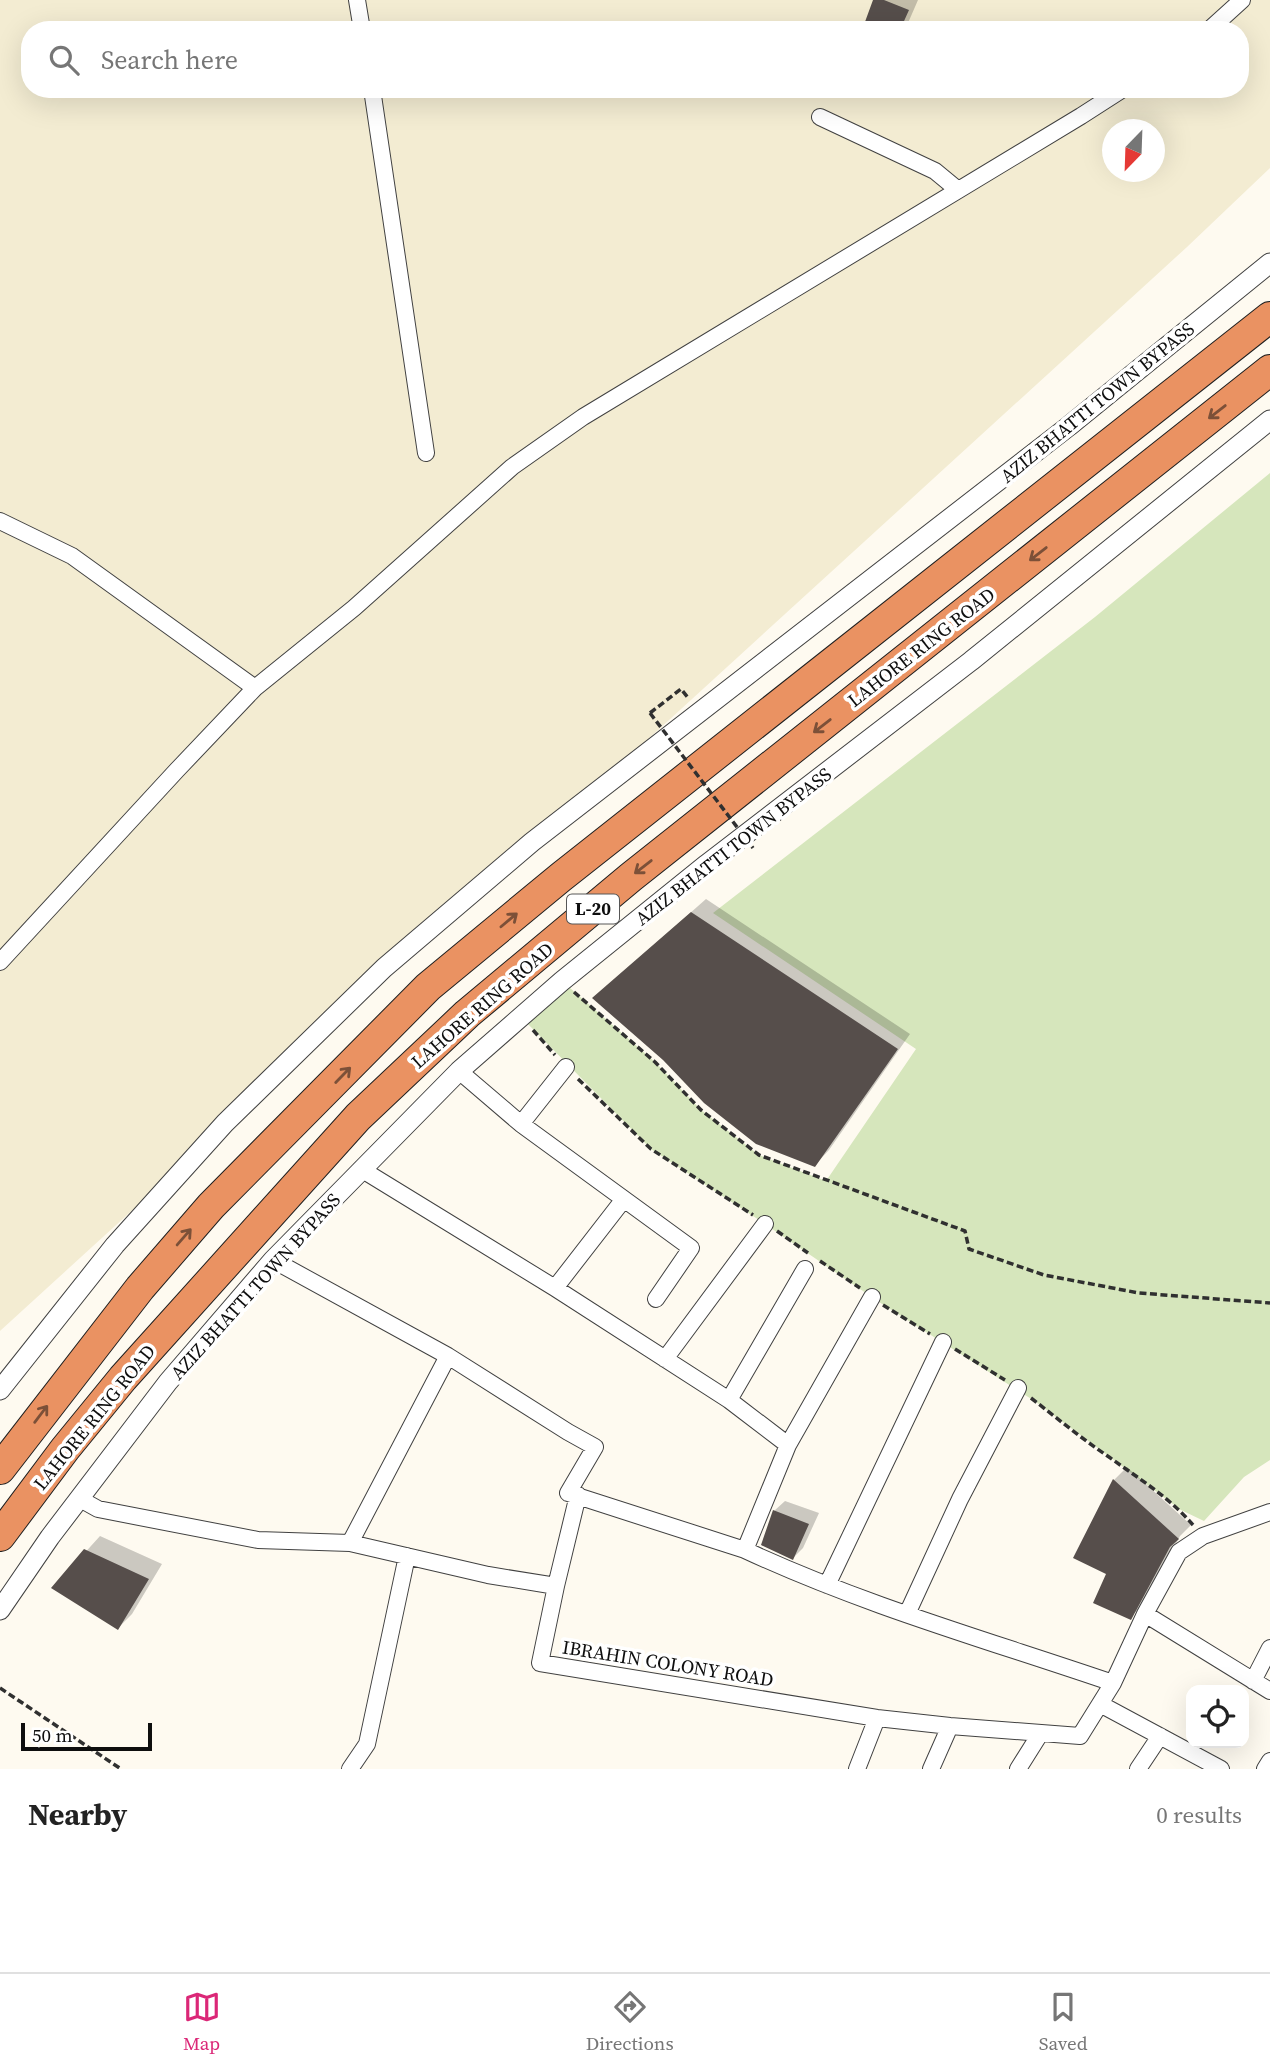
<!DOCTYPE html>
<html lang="en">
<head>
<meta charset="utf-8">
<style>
	:root { --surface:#fff; --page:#f6f6f6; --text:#222; --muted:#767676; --line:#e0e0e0; --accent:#db2777 }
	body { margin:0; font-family:"Source Serif 4",serif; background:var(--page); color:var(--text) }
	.controls { position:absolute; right:21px; bottom:21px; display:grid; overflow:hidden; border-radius:14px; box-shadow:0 7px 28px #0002 }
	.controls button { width:63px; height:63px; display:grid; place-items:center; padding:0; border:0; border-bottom:2px solid var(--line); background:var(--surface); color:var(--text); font:35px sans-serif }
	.compass { position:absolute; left:1102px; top:119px; width:63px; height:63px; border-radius:50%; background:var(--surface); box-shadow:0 7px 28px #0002; rotate:203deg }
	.scale { position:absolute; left:21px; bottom:18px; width:131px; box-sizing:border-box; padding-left:7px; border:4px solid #0e0e0e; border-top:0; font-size:19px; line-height:24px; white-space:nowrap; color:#0e0e0e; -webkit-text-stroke:5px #fff; paint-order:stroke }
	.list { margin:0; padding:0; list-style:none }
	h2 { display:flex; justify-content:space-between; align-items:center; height:91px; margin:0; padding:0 28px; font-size:30px }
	h2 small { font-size:23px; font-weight:400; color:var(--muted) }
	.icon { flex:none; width:38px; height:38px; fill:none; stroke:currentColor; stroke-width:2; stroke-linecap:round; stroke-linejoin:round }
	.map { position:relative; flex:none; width:1270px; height:1769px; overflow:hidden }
	.search { position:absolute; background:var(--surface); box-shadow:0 7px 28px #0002; left:21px; right:21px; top:21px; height:77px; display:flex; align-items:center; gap:18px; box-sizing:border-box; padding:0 24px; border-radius:28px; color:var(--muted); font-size:26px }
	.sheet { height:203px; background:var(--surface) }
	nav { display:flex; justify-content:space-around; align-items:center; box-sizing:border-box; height:98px; border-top:2px solid var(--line); background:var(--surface); font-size:19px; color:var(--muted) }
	nav a { display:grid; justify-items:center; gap:4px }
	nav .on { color:var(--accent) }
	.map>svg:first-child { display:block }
</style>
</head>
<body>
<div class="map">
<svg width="1270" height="1769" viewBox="0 0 1270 1769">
	<rect width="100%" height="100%" fill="#fefaf0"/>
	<path fill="#f3ecd2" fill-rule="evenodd" d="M 0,0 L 1270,0 L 1270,168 L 1187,247 L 0,1331 ZM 30,30 L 1240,30 L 1240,89 L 30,89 ZM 1112,130 L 1154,130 L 1154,172 L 1112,172 Z"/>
	<path fill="#d6e6bc" d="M 1270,473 L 1270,1460 L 1244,1477 L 1204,1521 L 1181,1510 L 1036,1402 L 879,1302 L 765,1224 L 651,1149 L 522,1018 L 562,981 L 655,1062 L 701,1110 L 759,1155 L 826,1181 L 916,1049 L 713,913 L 1095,617 Z"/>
	<path fill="#0003" d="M 875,0 L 918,0 L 908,23 L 920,30 L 864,30 Z
		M 706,899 L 910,1034 L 829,1150 L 815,1165 L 664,1058 L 594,998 Z
		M 1127,1467 L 1191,1525 L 1180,1536 L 1144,1604 L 1130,1617 L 1108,1573 L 1075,1557 L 1114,1480 Z
		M 785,1501 L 819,1513 L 803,1548 L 793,1558 L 774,1511 Z
		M 100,1536 L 162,1564 L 132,1614 L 118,1628 L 53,1588 Z"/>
	<path fill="#564e4b" d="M 873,0 L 884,0 L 909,10 L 900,30 L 862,30 Z
		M 691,912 L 898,1049 L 815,1167 L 756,1144 L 704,1103 L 663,1060 L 592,998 Z
		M 1113,1479 L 1179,1539 L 1170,1547 L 1131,1620 L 1093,1603 L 1106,1574 L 1073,1558 Z
		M 773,1510 L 809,1524 L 793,1560 L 761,1545 Z
		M 84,1549 L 149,1579 L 118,1630 L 51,1588 Z"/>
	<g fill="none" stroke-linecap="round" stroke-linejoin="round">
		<defs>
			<path id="minor" d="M 357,0 L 362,30
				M 1209,30 L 1242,0
				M 372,89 L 426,453
				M 820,117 L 935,171 L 958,190
				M 0,521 L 72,556 L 255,688
				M 0,962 L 177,770 L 255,688 L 354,608 L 512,467 L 583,417 L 1081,116 L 1123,89
				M 459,1071 L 521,1124 L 691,1248 L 656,1299
				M 521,1124 L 566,1067
				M 361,1169 L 555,1288 L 729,1400 L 788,1445 L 745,1550 C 863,1605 990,1641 1113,1683
				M 273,1260 L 448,1356 L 568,1432 L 595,1447 L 568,1493 L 745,1550
				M 555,1288 L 624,1199
				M 665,1359 L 765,1224
				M 729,1400 L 805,1269
				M 788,1445 L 872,1297
				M 80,1499 L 98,1509 L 258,1540 L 350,1543 L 488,1575 L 556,1586 L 540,1663 L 877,1718 L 950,1726 L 1080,1736 L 1113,1683 L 1145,1614 L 1179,1552 L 1203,1536 L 1270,1512
				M 350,1543 L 448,1356
				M 827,1585 L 943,1342
				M 556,1586 L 578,1495
				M 907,1614 L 960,1499 L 1018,1388
				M 1145,1614 L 1270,1691
				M 1253,1681 L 1270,1648
				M 1100,1704 L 1221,1769
				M 350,1769 L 367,1744 L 407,1556
				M 857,1769 L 877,1718
				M 931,1769 L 950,1726
				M 1018,1769 L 1040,1734
				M 1138,1769 L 1160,1736
				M 1265,1769 L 1270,1761"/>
			<path id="tertiary" d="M 0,1390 L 115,1245 L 225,1123 L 384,968 L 532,842 L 1069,426 L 1270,263
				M 0,1610 L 50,1537 L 168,1382 L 273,1260 L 459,1071 L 562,981 L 707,864 L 971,661 L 1270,420"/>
			<path id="motorway" d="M 0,1469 L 140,1288 L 211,1206 L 428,987 L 561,877 L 1270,317
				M 0,1536 L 65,1449 L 123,1378 L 358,1117 L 467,1014 L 631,877 L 1270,370"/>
		</defs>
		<use href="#minor" stroke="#414141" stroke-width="18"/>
		<use href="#tertiary" stroke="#414141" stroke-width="21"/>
		<use href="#motorway" stroke="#1f1f1f" stroke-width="32"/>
		<path stroke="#303030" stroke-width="3.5" stroke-dasharray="7 3.5" stroke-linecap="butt" d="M 650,713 L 681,689 L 689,699
			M 574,992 L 655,1062 L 701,1110 L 759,1155 L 965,1231 L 969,1249 L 1044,1275 L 1139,1293 L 1270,1303
			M 533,1030 L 555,1055
			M 578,1079 L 651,1149 L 753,1215
			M 777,1231 L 808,1253
			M 820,1261 L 860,1288
			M 883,1305 L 930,1334
			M 955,1349 L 1005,1380
			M 1031,1398 C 1057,1418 1082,1439 1109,1457 C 1138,1478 1169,1497 1193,1525
			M 0,1688 L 121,1769"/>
		<use href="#minor" stroke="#fff" stroke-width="16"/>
		<use href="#tertiary" stroke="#fff" stroke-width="19"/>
		<use href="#motorway" stroke="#ea9262" stroke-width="30"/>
		<path stroke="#303030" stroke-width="3.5" stroke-dasharray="7 3.5" stroke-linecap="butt" d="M 650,713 L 753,848"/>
	</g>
	<defs><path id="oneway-shaft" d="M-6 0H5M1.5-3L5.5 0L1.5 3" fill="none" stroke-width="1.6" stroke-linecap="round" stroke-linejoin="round" transform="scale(1.75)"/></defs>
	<g stroke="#7c5038">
		<use href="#oneway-shaft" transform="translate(1217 412) rotate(142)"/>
		<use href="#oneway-shaft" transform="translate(1038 554) rotate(142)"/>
		<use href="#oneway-shaft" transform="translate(822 726) rotate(142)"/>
		<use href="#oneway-shaft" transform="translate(643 867) rotate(142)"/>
		<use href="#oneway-shaft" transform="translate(509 920) rotate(-40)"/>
		<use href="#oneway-shaft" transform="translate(343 1075) rotate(-46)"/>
		<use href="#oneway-shaft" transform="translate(184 1237) rotate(-49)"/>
		<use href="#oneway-shaft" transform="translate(41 1414) rotate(-53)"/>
	</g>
	<g text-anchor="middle" stroke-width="7" stroke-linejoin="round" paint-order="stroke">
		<rect fill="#fff" stroke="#565656" stroke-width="2" x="567" y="894.5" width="52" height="29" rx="5"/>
		<g font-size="18" font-weight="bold" fill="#0e0e0e">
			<text x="593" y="915">L-20</text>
		</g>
		<g font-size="19" fill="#0e0e0e" stroke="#fff">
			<text transform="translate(1097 402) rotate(-39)" y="7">AZIZ BHATTI TOWN BYPASS</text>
			<text transform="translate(921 647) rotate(-38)" y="7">LAHORE RING ROAD</text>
			<text transform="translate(733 846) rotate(-38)" y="7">AZIZ BHATTI TOWN BYPASS</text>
			<text transform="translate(482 1005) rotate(-41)" y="7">LAHORE RING ROAD</text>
			<text transform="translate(255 1286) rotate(-48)" y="7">AZIZ BHATTI TOWN BYPASS</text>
			<text transform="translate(94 1417) rotate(-51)" y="7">LAHORE RING ROAD</text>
			<text transform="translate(668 1663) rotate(9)" y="7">IBRAHIN COLONY ROAD</text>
		</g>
	</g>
</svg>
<div class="controls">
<button><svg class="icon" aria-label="locate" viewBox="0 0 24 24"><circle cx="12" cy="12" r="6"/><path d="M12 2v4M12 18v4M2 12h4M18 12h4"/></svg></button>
</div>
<svg class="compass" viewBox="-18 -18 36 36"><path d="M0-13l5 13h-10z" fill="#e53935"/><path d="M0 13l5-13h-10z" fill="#767676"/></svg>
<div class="scale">50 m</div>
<div class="search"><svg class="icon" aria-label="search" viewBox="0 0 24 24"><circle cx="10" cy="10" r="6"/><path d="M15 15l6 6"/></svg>Search here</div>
</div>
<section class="sheet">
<h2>Nearby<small>0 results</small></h2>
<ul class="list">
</ul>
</section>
<nav>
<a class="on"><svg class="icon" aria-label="map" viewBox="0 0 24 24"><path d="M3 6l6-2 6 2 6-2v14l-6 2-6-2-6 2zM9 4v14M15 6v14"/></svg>Map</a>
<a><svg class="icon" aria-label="directions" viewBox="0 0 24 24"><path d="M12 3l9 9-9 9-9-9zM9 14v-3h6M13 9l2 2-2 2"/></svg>Directions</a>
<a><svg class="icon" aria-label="saved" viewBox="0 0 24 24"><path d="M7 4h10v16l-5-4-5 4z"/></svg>Saved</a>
</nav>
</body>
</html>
